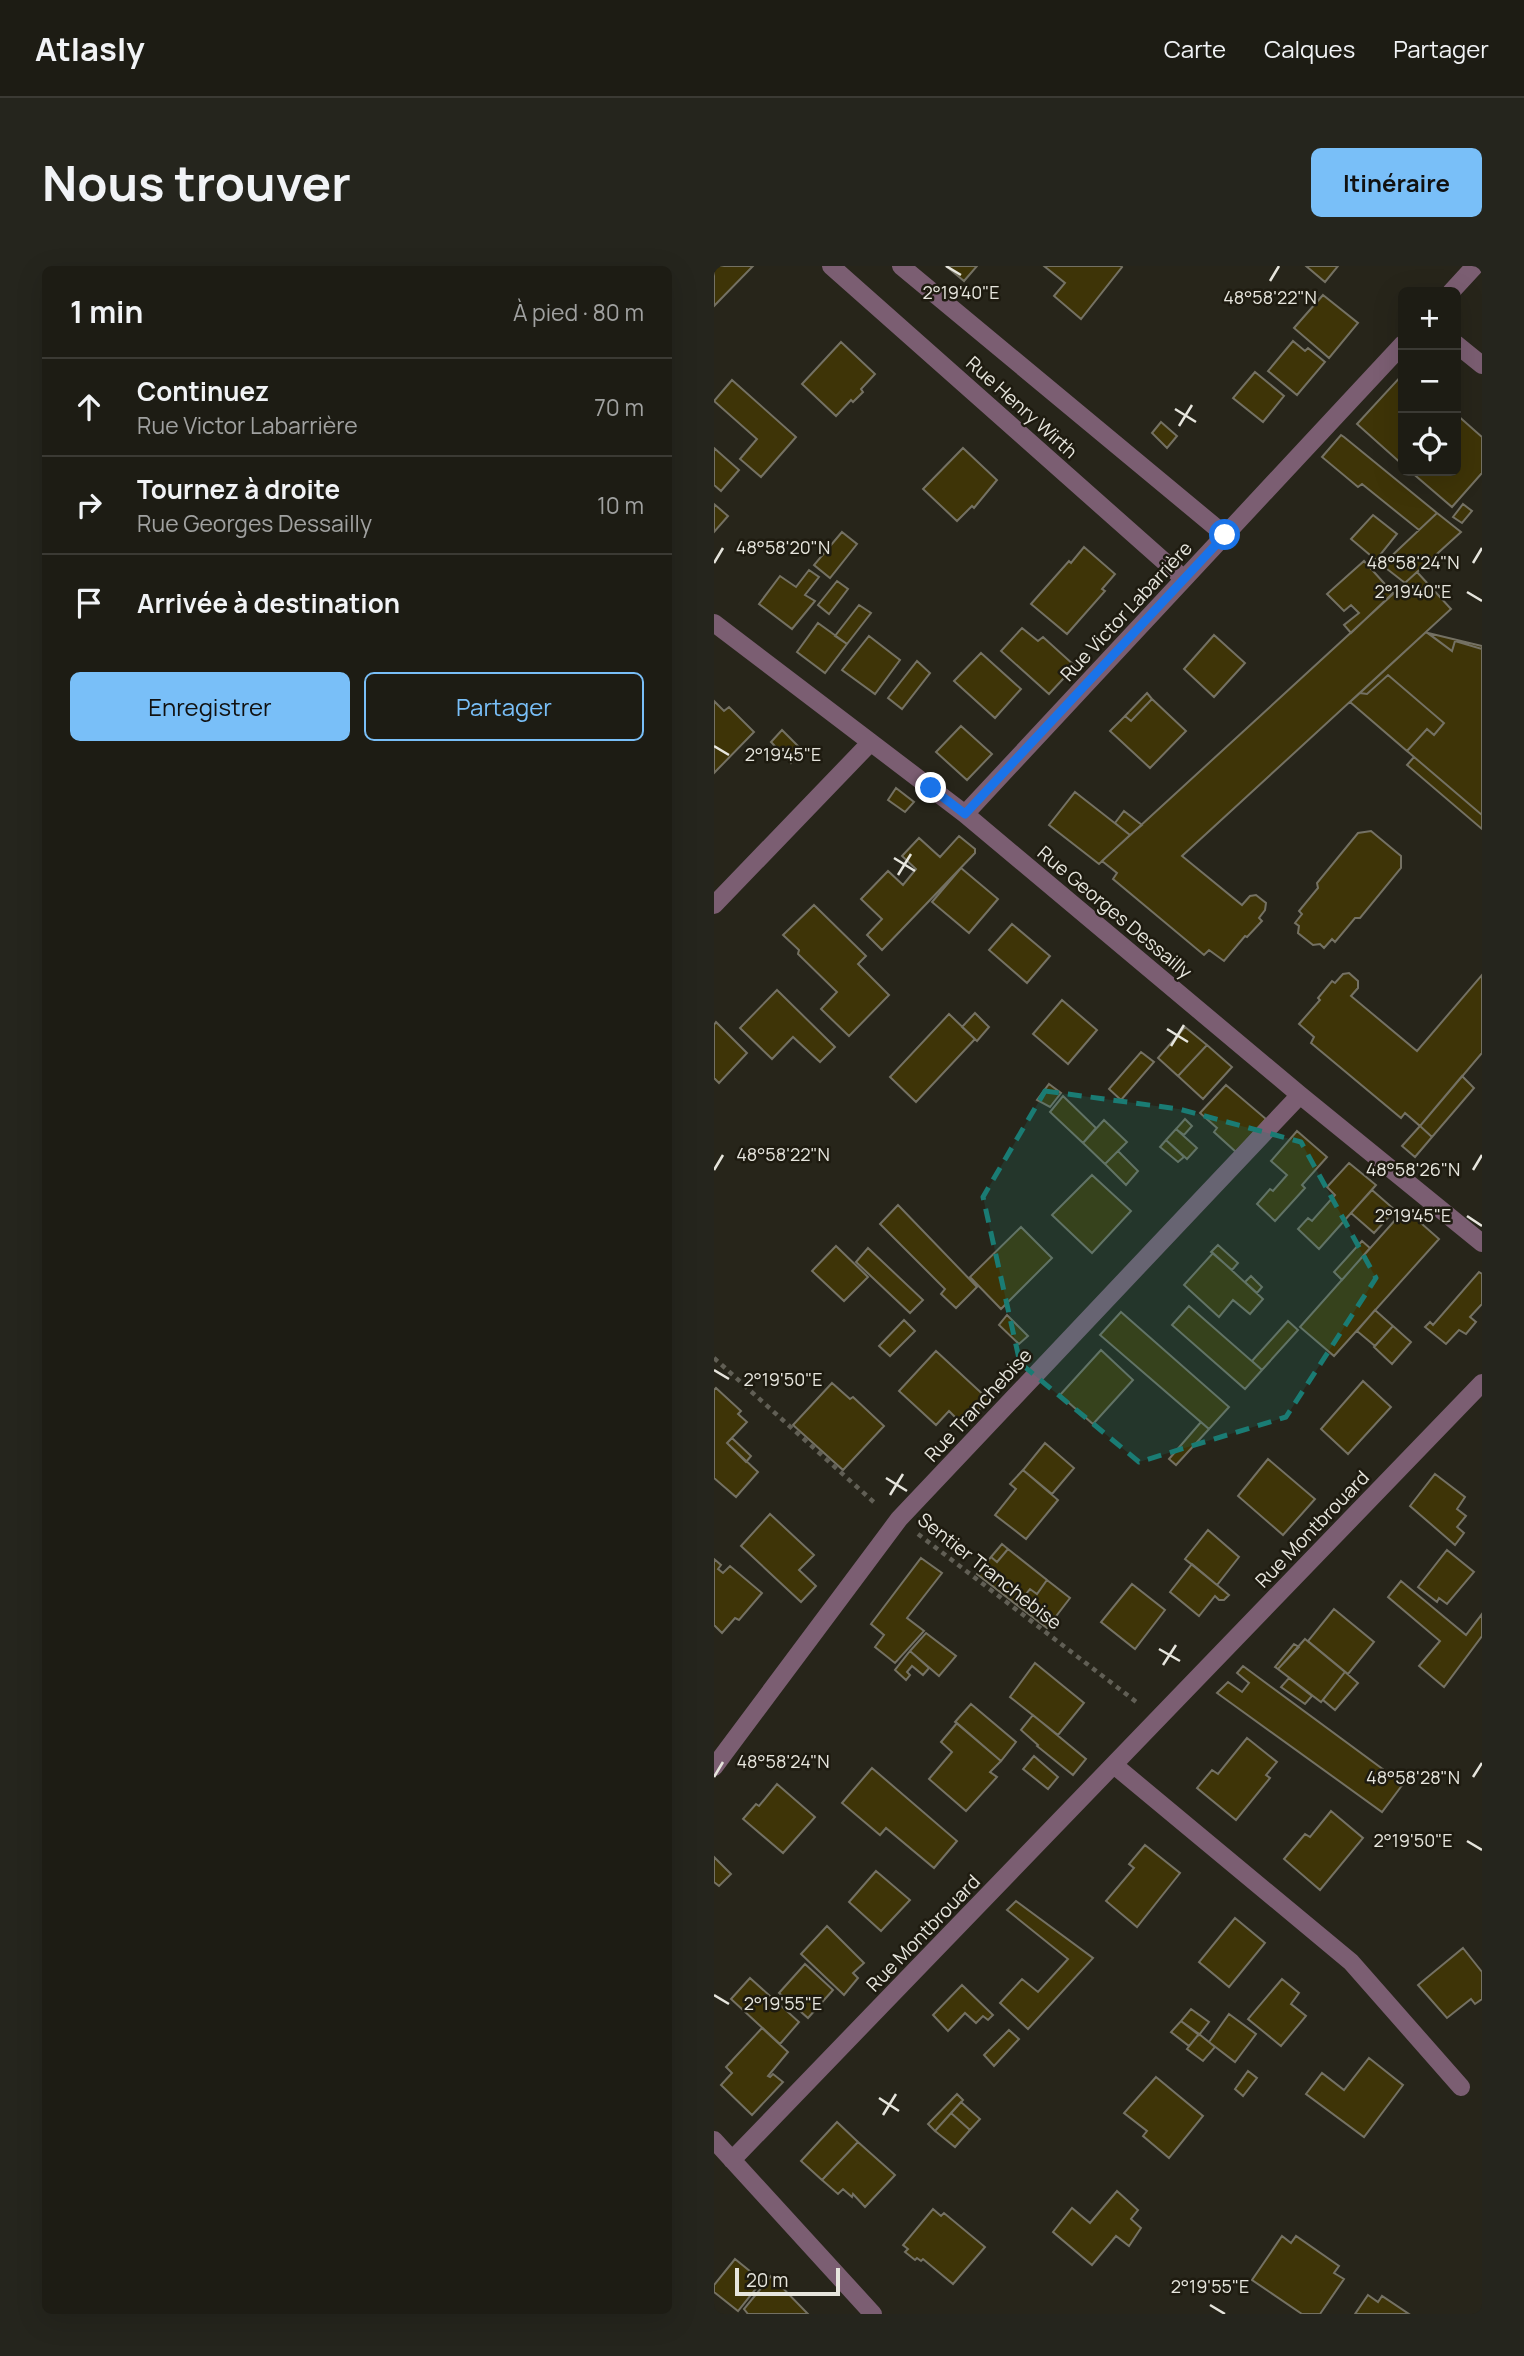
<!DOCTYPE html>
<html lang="fr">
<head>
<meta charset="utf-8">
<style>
	:root { --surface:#1d1c14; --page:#25251d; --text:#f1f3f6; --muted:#a0a1a0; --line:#3b3a34; --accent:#79bff8 }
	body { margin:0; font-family:Manrope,sans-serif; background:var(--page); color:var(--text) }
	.controls { position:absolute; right:21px; top:21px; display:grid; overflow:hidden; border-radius:10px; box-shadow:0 7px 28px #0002 }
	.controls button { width:63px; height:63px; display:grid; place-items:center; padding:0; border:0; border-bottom:2px solid var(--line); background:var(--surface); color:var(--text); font:35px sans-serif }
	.scale { position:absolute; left:21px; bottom:18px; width:105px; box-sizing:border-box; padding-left:7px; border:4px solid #e6e5dd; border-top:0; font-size:19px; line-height:24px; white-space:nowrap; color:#e6e5dd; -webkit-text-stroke:5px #1e1b10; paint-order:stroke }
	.stop { position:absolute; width:21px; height:21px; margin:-16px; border:5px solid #1a73e8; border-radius:50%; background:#fff }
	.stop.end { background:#1a73e8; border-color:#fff; box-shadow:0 2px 7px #0008 }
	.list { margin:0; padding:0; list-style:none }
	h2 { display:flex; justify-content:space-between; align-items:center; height:91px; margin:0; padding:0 28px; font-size:30px }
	h2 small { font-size:23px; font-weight:400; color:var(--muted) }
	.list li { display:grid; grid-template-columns:46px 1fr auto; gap:21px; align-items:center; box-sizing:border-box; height:98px; padding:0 28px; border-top:2px solid var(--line) }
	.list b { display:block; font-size:26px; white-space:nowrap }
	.list p { margin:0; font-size:23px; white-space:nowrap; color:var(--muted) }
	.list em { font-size:23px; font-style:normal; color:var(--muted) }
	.actions { display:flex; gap:14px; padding:21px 28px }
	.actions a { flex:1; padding:16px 0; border:2px solid var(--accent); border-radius:10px; text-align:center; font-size:24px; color:var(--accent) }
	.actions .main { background:var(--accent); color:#111 }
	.icon { flex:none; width:38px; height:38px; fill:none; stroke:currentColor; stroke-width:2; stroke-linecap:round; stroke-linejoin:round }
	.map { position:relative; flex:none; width:768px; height:2048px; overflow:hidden; border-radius:10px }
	header { display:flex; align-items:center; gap:42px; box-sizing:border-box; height:98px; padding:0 35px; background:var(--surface); border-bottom:2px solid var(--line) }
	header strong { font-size:33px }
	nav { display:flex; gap:38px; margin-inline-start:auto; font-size:24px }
	.intro { display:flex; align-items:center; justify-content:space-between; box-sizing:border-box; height:168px; padding:0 42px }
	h1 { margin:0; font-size:49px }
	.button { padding:18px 32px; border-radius:10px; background:var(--accent); color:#111; font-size:24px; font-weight:700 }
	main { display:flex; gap:42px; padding:0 42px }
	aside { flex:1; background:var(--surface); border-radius:10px; box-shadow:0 7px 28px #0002 }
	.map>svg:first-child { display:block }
</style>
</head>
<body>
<header>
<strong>Atlasly</strong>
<nav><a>Carte</a><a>Calques</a><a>Partager</a></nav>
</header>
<div class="intro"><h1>Nous trouver</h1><a class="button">Itinéraire</a></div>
<main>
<aside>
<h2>1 min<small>À pied · 80 m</small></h2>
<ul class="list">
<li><svg class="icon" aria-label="ahead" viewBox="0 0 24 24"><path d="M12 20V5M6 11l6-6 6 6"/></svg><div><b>Continuez</b><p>Rue Victor Labarrière</p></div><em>70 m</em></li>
<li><svg class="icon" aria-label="right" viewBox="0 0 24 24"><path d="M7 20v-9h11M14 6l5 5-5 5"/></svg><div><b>Tournez à droite</b><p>Rue Georges Dessailly</p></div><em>10 m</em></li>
<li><svg class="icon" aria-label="arrive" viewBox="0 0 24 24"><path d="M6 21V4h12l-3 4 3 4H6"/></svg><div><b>Arrivée à destination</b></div></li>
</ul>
<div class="actions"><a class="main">Enregistrer</a><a>Partager</a></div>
</aside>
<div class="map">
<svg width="768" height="2048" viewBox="0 0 768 2048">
	<rect width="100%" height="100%" fill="#27251a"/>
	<path fill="#3e3407" stroke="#747163" stroke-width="2" d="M 0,0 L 39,0 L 0,40 Z
		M 232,0 L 263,0 L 250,15 Z
		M 330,0 L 407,0 L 408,1 L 367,53 L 340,30 L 351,17 Z
		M 592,0 L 624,0 L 611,16 Z
		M 609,29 L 644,57 L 615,92 L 580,62 Z
		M 579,75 L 591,85 L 594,82 L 611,96 L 583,129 L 554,105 Z
		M 127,76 L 161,108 L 147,123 L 149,126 L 139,136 L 137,134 L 122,150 L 88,118 Z
		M 541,106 L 570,130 L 549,156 L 519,132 Z
		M 689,108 L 689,199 L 643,158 Z
		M 18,114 L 82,171 L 47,211 L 26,193 L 43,173 L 0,135 Z
		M 742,148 L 768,171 L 768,207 L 738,241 L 696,205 L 742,205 Z
		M 447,156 L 463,170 L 453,182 L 438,167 Z
		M 627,169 L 630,171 L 723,247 L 705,264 L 648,218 L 644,221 L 608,191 Z
		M 0,182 L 25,204 L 7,225 L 0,219 Z
		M 249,182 L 283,214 L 260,242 L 258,240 L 243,255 L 209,223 Z
		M 0,238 L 14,250 L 0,266 Z
		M 749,238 L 758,245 L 748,257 L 739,251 Z
		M 723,247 L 747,266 L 691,317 L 668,299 Z
		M 659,249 L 683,268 L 662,294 L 637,273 Z
		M 128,266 L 143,278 L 116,312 L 100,299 Z
		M 370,281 L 401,308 L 388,323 L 391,325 L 353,368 L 317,338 L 355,295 L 357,297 Z
		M 650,295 L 679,327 L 637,367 L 630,359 L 645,347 L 637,339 L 630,345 L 613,328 Z
		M 95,304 L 105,311 L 91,329 L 101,335 L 78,363 L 45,338 L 66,310 L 82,321 Z
		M 703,306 L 737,343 L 468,590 L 528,639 L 536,630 L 542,629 L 552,637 L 551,644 L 545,652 L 548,655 L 533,671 L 531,670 L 510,695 L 495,684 L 490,689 L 399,613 L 403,607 L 388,595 Z
		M 123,315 L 134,323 L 115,348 L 104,339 Z
		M 145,339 L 157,347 L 133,378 L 121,370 Z
		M 104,357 L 133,378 L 111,407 L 83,386 Z
		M 308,362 L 324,375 L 329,371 L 361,400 L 335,428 L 287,385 Z
		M 712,366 L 738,385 L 741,375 L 768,383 L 768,549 L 693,485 L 713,463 L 720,469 L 730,457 L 674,409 L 653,428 L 646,427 Z
		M 714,367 L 768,380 L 768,383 L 741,375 L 738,385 Z
		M 500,369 L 531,397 L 500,431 L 470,403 Z
		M 155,370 L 186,394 L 161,428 L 128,404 Z
		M 267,387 L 307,423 L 281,452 L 240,415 Z
		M 203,395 L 216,407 L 188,443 L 174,432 Z
		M 674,409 L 730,457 L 720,469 L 713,463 L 693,485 L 636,436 L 646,427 L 653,428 Z
		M 433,427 L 438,433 L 417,455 L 411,450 Z
		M 438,433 L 472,465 L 436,502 L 396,465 L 411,450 L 417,455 Z
		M 0,435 L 10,445 L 15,441 L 40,466 L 0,507 Z
		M 247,460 L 278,488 L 253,514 L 222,486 Z
		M 68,464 L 89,485 L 77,497 L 57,476 Z
		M 700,491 L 768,549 L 768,563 L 693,499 Z
		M 182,522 L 200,536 L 191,546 L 174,534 Z
		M 361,526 L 416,569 L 385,598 L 335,559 Z
		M 410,545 L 428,559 L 416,569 L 401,557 Z
		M 657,565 L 687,590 L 687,602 L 646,652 L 641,652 L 621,676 L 618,673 L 610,682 L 606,678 L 599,679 L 584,667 L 585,660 L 581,657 L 588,648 L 585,645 L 604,622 L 603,617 L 644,567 Z
		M 245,570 L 261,583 L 261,587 L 168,684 L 153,669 L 168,653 L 147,633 L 174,605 L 189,619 L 202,603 L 188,590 L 205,572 L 226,591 Z
		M 247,602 L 284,633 L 255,667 L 218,636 Z
		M 100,639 L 152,690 L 144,698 L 175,729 L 135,770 L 107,743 L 123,726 L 84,688 L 85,684 L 69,669 Z
		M 298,658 L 336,690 L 313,717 L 275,684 Z
		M 635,707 L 644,715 L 644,722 L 637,730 L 703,785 L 768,709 L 768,787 L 706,860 L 691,847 L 687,852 L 597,777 L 600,771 L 585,758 L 606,734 L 604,732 L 618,715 L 621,717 L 629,708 Z
		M 63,724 L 121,781 L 106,796 L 79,771 L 58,793 L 26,762 Z
		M 348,734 L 383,764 L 354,798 L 319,768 Z
		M 261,747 L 275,761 L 263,775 L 248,761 Z
		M 235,748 L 261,773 L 202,836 L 176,811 Z
		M 2,756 L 33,787 L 5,817 L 0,812 L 0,759 Z
		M 471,761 L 493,779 L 464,810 L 444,792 Z
		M 493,779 L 518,801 L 489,833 L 464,810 Z
		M 427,786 L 440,796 L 407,834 L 395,823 Z
		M 748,810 L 760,822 L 718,871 L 706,860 Z
		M 335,818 L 347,827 L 336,841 L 323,834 Z
		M 512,819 L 552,853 L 522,886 L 500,866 L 503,862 L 486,847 Z
		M 349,830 L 382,862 L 369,877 L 336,846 Z
		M 471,853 L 478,860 L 470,869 L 462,863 Z
		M 390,854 L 413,876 L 391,898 L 369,877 Z
		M 706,860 L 718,871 L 701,891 L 688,880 Z
		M 462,863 L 483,882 L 473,893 L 452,874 Z
		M 583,865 L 613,891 L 588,919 L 591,922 L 561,955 L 543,938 L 556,923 L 559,925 L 573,909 L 557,895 Z
		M 452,874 L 470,891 L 464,896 L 446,881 Z
		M 404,885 L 424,905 L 412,919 L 391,898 Z
		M 635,897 L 662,919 L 605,983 L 584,963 L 594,952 L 598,955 L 621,929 L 613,921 Z
		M 378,909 L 417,945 L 378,987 L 338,949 Z
		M 658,924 L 681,944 L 660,967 L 637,947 Z
		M 184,939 L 263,1021 L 242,1042 L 227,1028 L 231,1023 L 166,958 Z
		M 691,943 L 725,973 L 620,1090 L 586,1061 Z
		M 307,961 L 338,992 L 287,1043 L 256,1011 Z
		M 648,975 L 656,982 L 628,1014 L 620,1006 Z
		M 504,979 L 524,997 L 518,1004 L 497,986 Z
		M 122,980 L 154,1011 L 130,1035 L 98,1005 Z
		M 154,982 L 209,1034 L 196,1047 L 142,996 Z
		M 499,987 L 549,1033 L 536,1048 L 519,1034 L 505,1051 L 470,1019 Z
		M 765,1006 L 768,1008 L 768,1038 L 756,1051 L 762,1056 L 752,1068 L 745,1064 L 732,1078 L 711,1061 L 716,1056 L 719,1059 Z
		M 537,1010 L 548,1021 L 543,1027 L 531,1016 Z
		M 475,1040 L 548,1104 L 531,1123 L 458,1059 Z
		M 661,1044 L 679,1060 L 661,1080 L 643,1065 Z
		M 407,1046 L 515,1141 L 495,1163 L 386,1069 Z
		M 293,1049 L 314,1070 L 305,1078 L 285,1059 Z
		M 190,1054 L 201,1065 L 176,1090 L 165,1080 Z
		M 574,1055 L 584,1064 L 548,1104 L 538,1095 Z
		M 679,1060 L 697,1076 L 678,1098 L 660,1081 Z
		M 387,1084 L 419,1114 L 379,1158 L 346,1129 Z
		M 222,1085 L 275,1134 L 249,1159 L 235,1145 L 222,1159 L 185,1125 Z
		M 649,1115 L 677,1141 L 634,1188 L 607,1163 Z
		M 118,1117 L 136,1133 L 139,1131 L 170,1160 L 129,1204 L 79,1159 Z
		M 2,1122 L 27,1145 L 24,1148 L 33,1156 L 13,1177 L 44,1206 L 22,1231 L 0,1212 L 0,1124 Z
		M 487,1156 L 495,1163 L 462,1199 L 455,1193 Z
		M 18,1172 L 37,1190 L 32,1196 L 13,1177 Z
		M 331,1177 L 360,1202 L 338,1228 L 309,1204 Z
		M 554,1193 L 601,1233 L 569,1269 L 524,1230 Z
		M 309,1204 L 344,1234 L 312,1273 L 281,1249 L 302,1223 L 296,1218 Z
		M 721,1208 L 751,1231 L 743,1243 L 752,1250 L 743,1261 L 750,1267 L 741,1279 L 696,1240 Z
		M 56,1248 L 100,1289 L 85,1304 L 102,1320 L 87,1336 L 27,1280 Z
		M 494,1264 L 525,1291 L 503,1319 L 471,1293 Z
		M 288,1278 L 294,1283 L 283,1296 L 277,1291 Z
		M 294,1283 L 333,1314 L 323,1328 L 316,1323 L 303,1339 L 263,1308 L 277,1291 L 283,1296 Z
		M 733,1284 L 760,1306 L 733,1338 L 725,1332 L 723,1336 L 704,1321 Z
		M 207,1292 L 228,1307 L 193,1352 L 210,1365 L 181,1397 L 161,1381 L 170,1369 L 157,1358 Z
		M 0,1293 L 7,1299 L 4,1303 L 9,1307 L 16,1300 L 48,1327 L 25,1354 L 21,1352 L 8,1367 L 0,1359 Z
		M 478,1298 L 515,1329 L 510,1334 L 505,1334 L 501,1330 L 485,1350 L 456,1326 Z
		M 333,1314 L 356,1332 L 333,1362 L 303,1339 L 316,1323 L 323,1328 Z
		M 687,1315 L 752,1369 L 768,1348 L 768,1370 L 730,1421 L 705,1400 L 726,1375 L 674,1331 Z
		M 418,1318 L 451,1344 L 421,1383 L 387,1356 Z
		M 620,1343 L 660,1376 L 634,1408 L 594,1375 Z
		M 212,1367 L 242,1390 L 225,1410 L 196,1385 Z
		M 591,1373 L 631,1406 L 607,1436 L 564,1403 Z
		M 580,1378 L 585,1381 L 564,1403 L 561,1401 Z
		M 196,1385 L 215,1402 L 209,1409 L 198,1400 L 193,1406 L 196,1409 L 192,1414 L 181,1404 Z
		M 321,1397 L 370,1437 L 344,1469 L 296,1431 Z
		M 529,1400 L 689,1518 L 668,1546 L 503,1427 L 514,1416 L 528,1426 L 535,1417 L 523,1407 Z
		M 631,1406 L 644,1417 L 621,1444 L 609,1434 Z
		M 575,1412 L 598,1430 L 591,1438 L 567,1421 Z
		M 257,1438 L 302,1476 L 287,1495 L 241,1456 Z
		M 319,1449 L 372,1493 L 359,1509 L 323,1480 L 324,1479 L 307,1464 Z
		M 243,1457 L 287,1495 L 276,1506 L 283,1511 L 252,1545 L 215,1513 L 238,1486 L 227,1476 Z
		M 533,1472 L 563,1496 L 552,1509 L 556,1512 L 522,1554 L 483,1522 L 498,1504 L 504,1508 Z
		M 320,1490 L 344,1511 L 334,1523 L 309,1503 Z
		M 158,1502 L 243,1575 L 220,1602 L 172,1562 L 166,1569 L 128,1537 Z
		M 63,1518 L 101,1551 L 69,1587 L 29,1553 L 42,1538 L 45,1540 Z
		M 617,1545 L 649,1572 L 606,1624 L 570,1593 L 591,1568 L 596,1571 Z
		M 431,1579 L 466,1607 L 423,1661 L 392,1635 L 420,1602 L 415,1598 Z
		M 0,1591 L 17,1608 L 5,1620 L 0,1616 Z
		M 162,1605 L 196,1634 L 167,1665 L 135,1636 Z
		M 302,1635 L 379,1692 L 314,1763 L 286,1737 L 308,1713 L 324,1726 L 354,1693 L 293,1644 Z
		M 521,1652 L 551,1677 L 515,1721 L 485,1696 Z
		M 113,1660 L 150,1697 L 139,1707 L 144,1712 L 130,1729 L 87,1688 Z
		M 749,1682 L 768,1706 L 768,1733 L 761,1738 L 757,1733 L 733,1752 L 704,1719 Z
		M 91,1698 L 119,1724 L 94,1752 L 65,1727 Z
		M 36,1712 L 85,1756 L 66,1778 L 17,1733 Z
		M 568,1713 L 585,1727 L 577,1738 L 592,1750 L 567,1780 L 534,1753 Z
		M 248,1719 L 279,1749 L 274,1754 L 269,1750 L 262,1757 L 251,1747 L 234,1765 L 219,1749 Z
		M 477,1743 L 495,1756 L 485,1769 L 467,1755 Z
		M 515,1748 L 542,1768 L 521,1796 L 495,1776 Z
		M 467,1755 L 485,1768 L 475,1780 L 457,1766 Z
		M 48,1762 L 74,1786 L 54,1810 L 56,1811 L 59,1808 L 69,1816 L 38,1849 L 7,1819 L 18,1807 L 12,1801 Z
		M 295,1764 L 305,1773 L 280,1800 L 270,1789 Z
		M 485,1768 L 501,1781 L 489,1795 L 473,1783 Z
		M 655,1792 L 689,1819 L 650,1871 L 592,1828 L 608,1807 L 630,1824 Z
		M 534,1805 L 543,1812 L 529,1830 L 521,1823 Z
		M 442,1811 L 489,1850 L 455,1892 L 429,1870 L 433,1865 L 410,1847 Z
		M 243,1828 L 249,1834 L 221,1865 L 214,1858 Z
		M 247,1836 L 266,1853 L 256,1864 L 237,1847 Z
		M 237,1847 L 256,1864 L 241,1881 L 221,1865 Z
		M 123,1856 L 144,1876 L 108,1914 L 87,1895 Z
		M 144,1876 L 181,1909 L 151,1941 L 139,1928 L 138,1931 L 129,1923 L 124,1928 L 108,1914 Z
		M 403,1925 L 424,1944 L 417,1953 L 427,1962 L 415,1980 L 402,1970 L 378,1999 L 339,1966 L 358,1942 L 376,1957 Z
		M 219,1943 L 227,1950 L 230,1947 L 271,1981 L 239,2018 L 209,1993 L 207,1995 L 203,1992 L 201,1994 L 191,1986 L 194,1983 L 189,1979 Z
		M 568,1970 L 577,1977 L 582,1970 L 625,2000 L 620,2007 L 630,2013 L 606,2048 L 588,2048 L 538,2014 Z
		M 21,1993 L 48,2015 L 24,2045 L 0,2026 L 0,2019 Z
		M 57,2010 L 94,2048 L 34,2048 L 30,2043 Z
		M 654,2029 L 664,2036 L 668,2030 L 695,2048 L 641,2048 Z"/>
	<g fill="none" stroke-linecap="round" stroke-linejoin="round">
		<path stroke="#615f55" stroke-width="4.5" stroke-dasharray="5 5" stroke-linecap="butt" d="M 0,1092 L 163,1239
			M 204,1268 L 425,1438"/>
		<path stroke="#7b5e72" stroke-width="18" d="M 117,0 L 470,313
			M 187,0 L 511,269
			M 737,26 L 761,0
			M 742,78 L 768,99
			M 0,357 L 251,548 L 586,829 L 768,977
			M 251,548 L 689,78
			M 0,639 L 156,477
			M 400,1499 L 637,1696 L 747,1821
			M 0,1501 L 185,1253 L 586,829
			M 0,1874 L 159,2048
			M 18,1894 L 768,1117"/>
	</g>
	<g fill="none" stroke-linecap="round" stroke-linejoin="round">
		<path stroke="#1a73e8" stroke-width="9" d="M 217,522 L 251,548 L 511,269"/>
	</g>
	<path fill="#1a7c74" fill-opacity="0.2" stroke="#1a7c74" stroke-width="5" stroke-dasharray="14 9" stroke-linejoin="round" d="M 331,825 L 465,843 L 587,876 L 662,1012 L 572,1151 L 425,1196 L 306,1097 L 269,931 Z"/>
	<path fill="none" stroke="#e6e5dd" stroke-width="2.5" d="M 232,0 L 247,9M 556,15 L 565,0M 461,143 L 482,156M 465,160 L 478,139M 0,297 L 9,282M 759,297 L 768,282M 753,326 L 768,335M 0,480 L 15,489M 180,592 L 201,605M 184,609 L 197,588M 453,763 L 474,776M 457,780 L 470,759M 0,904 L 9,889M 759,904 L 768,889M 753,950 L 768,960M 0,1104 L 15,1113M 172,1212 L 193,1225M 176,1229 L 189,1208M 445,1383 L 466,1395M 449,1399 L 462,1379M 0,1511 L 9,1496M 759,1511 L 768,1497M 753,1575 L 768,1584M 0,1729 L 15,1738M 165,1832 L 185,1845M 169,1849 L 182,1828M 496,2039 L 511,2048"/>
	<g text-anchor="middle" stroke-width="5" stroke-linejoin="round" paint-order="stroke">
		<g font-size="19" fill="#e6e5dd" stroke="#1e1b10">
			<text transform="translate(308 141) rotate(42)" y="7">Rue Henry Wirth</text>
			<text transform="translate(412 345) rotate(-47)" y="7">Rue Victor Labarrière</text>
			<text transform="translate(401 646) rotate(40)" y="7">Rue Georges Dessailly</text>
			<text transform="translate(264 1139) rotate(-47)" y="7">Rue Tranchebise</text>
			<text transform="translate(598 1263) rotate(-46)" y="7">Rue Montbrouard</text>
			<text transform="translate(276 1305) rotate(38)" y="7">Sentier Tranchebise</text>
			<text transform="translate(209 1667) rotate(-46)" y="7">Rue Montbrouard</text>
		</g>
	</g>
	<g font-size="18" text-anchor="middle" fill="#e6e5dd" stroke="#1e1b10" stroke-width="5" stroke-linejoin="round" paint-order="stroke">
		<text x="247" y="33">2°19'40"E</text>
		<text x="556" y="38">48°58'22"N</text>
		<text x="69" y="288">48°58'20"N</text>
		<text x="699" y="303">48°58'24"N</text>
		<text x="699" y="332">2°19'40"E</text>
		<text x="69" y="495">2°19'45"E</text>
		<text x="69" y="895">48°58'22"N</text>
		<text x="699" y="910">48°58'26"N</text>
		<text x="699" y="956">2°19'45"E</text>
		<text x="69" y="1120">2°19'50"E</text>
		<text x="69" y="1502">48°58'24"N</text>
		<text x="699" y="1518">48°58'28"N</text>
		<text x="699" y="1581">2°19'50"E</text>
		<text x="69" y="1744">2°19'55"E</text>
		<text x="496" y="2027">2°19'55"E</text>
	</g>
</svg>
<div class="controls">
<button>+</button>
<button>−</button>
<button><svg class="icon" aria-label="locate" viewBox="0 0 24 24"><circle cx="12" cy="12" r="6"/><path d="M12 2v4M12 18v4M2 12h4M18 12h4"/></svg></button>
</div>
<div class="scale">20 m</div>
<div class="stop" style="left:511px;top:269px"></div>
<div class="stop end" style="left:217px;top:522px"></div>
</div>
</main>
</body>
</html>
